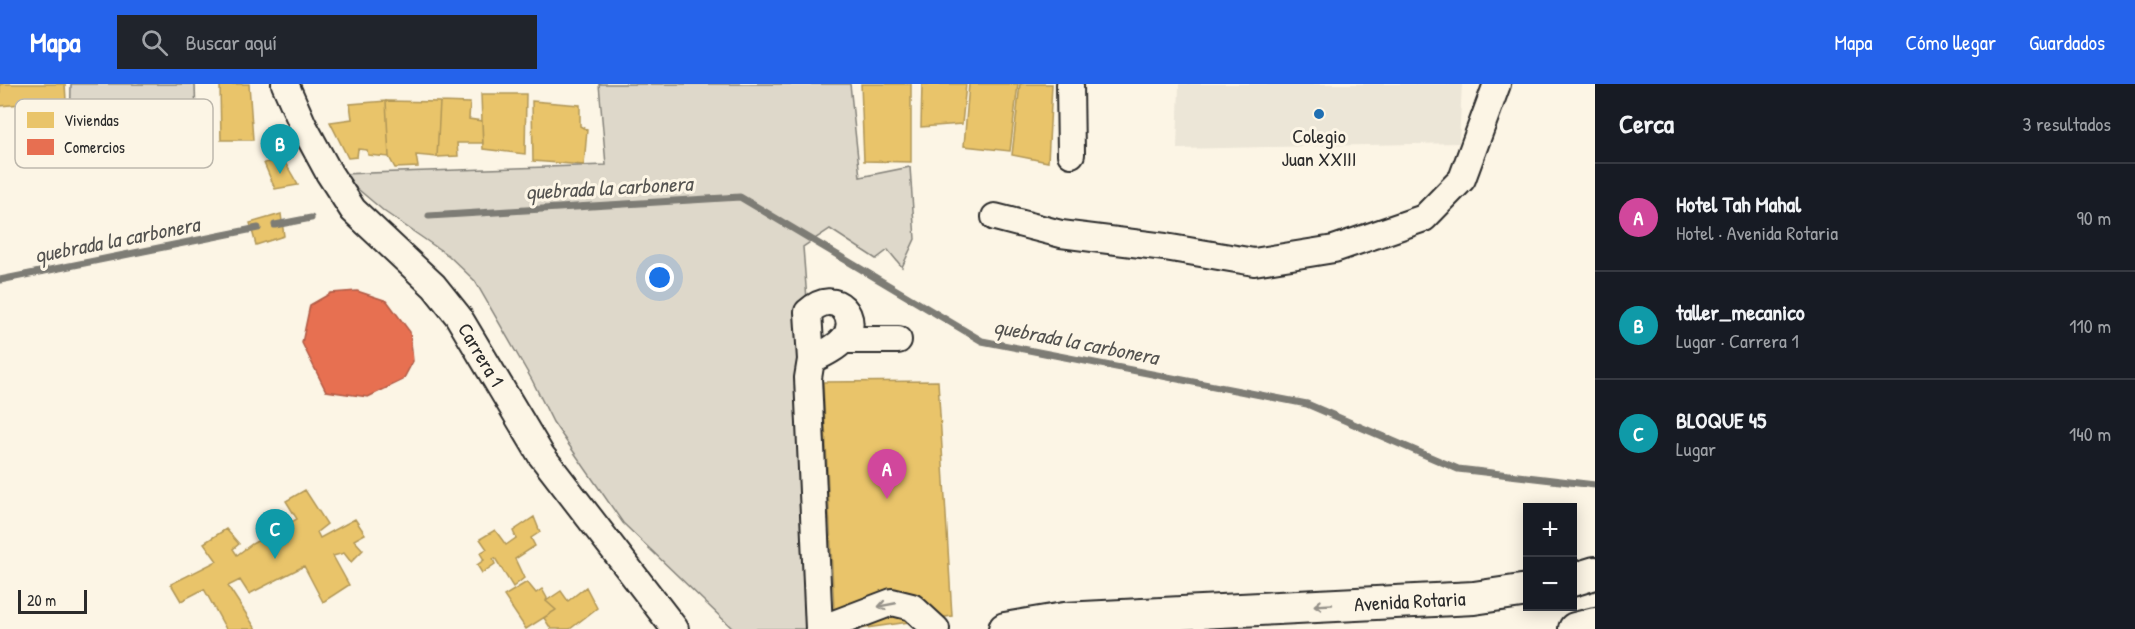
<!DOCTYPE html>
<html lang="es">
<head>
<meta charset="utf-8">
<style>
	:root { --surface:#171b24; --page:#20242c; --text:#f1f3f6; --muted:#9ea1a6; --line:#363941; --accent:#2563eb }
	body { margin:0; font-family:"Patrick Hand",sans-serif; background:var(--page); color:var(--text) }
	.controls { position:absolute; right:18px; bottom:18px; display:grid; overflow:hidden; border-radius:0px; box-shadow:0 3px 15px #0003 }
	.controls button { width:54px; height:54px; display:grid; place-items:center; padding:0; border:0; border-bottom:2px solid var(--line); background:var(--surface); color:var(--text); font:30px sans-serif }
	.scale { position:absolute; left:18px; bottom:15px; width:69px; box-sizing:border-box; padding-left:6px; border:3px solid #2b2b2b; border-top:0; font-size:16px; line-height:21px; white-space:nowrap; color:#2b2b2b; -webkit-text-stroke:4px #fcf5e5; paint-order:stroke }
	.you { position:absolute; left:660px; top:194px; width:21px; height:21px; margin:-15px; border:4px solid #fff; border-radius:50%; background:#1a73e8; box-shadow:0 0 0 9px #1a73e833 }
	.badge { display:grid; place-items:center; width:39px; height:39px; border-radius:50%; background:var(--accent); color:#fff; font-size:20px; font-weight:700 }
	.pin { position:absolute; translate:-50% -50px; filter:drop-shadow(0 2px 3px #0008) }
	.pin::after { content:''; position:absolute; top:32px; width:21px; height:18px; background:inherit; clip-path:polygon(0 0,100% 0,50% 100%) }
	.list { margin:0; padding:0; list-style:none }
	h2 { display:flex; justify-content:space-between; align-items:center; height:78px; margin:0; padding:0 24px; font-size:26px }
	h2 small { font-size:20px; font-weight:400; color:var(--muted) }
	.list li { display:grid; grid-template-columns:39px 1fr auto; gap:18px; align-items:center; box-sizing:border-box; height:108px; padding:0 24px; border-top:2px solid var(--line) }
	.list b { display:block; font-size:22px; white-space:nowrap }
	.list p { margin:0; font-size:20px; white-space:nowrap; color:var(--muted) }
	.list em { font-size:20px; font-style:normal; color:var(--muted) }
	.icon { flex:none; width:33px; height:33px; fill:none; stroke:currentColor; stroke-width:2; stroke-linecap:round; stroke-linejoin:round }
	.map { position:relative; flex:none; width:1595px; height:545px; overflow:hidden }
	header { display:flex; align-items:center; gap:36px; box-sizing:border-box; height:84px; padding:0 30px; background:var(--accent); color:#fff }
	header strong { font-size:28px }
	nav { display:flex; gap:33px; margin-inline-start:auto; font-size:21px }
	.search { width:420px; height:54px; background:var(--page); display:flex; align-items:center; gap:15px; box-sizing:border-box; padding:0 21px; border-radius:0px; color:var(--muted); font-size:22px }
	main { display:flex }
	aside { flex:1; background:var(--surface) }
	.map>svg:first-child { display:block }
</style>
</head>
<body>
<header>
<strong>Mapa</strong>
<div class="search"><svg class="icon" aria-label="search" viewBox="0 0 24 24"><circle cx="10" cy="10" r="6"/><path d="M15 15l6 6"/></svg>Buscar aquí</div>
<nav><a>Mapa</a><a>Cómo llegar</a><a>Guardados</a></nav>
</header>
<main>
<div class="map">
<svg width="1595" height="545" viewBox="0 0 1595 545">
	<rect width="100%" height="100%" fill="#fcf5e5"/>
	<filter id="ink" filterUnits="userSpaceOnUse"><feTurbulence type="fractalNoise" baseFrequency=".0167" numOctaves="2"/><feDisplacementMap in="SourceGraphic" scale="12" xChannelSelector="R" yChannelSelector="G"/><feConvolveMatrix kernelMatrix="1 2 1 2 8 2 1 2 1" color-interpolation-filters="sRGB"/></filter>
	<g filter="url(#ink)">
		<path fill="#ece6d7" d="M 1179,0 L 1462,0 L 1459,59 L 1177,65 Z"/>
		<path fill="#ded8ca" stroke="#84827a" stroke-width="1.5" d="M 71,0 L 195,0 L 197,68 L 70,60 Z
			M 599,0 L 850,0 L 860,93 L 910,83 L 915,155 L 902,183 L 888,166 L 876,175 L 830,145 L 803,163 L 832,545 L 733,545 L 623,439 L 553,338 L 532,296 L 475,197 L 449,172 L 385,128 L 340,90 L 606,81 Z"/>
		<path fill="#e9c46a" stroke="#b09657" stroke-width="1.5" d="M 0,0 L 65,0 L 66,16 L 0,22 Z
			M 220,0 L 249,0 L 253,56 L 221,56 Z
			M 861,0 L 911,0 L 911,78 L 864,77 Z
			M 922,0 L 966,0 L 962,40 L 921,43 Z
			M 969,0 L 1018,0 L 1010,67 L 964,62 Z
			M 1020,0 L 1052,0 L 1048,78 L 1012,71 Z
			M 481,10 L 526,10 L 525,70 L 483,65 Z
			M 386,17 L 389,73 L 368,71 L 367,66 L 358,65 L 357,73 L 348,74 L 330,38 L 352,35 L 350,20 Z
			M 386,17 L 440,18 L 437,73 L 416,71 L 418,83 L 395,84 L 389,73 Z
			M 532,17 L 580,21 L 580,42 L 587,46 L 584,81 L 533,77 Z
			M 440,18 L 470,19 L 469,35 L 482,37 L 483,59 L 457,59 L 458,72 L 437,73 Z
			M 283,75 L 298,101 L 275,105 L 264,79 Z
			M 281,130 L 284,152 L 256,161 L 250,139 Z
			M 938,297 L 952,532 L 859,545 L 835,545 L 823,298 Z
			M 305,406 L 327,440 L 317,448 L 320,454 L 355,435 L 365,450 L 354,456 L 363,466 L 351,478 L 344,469 L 333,472 L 349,501 L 323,518 L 304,482 L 249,510 L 240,496 L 228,502 L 256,545 L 226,545 L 204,505 L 181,517 L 171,500 L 217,477 L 204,459 L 226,445 L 239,460 L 233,465 L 237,471 L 252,460 L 297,435 L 286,417 Z
			M 534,433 L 540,448 L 531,454 L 535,462 L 515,475 L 524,494 L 513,503 L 495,474 L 493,475 L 495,480 L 482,489 L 477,481 L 484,476 L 480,469 L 487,465 L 480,455 L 495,446 L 506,461 L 516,454 L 513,447 Z
			M 527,498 L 536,509 L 542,505 L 547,514 L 546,517 L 556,526 L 526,545 L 504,512 Z
			M 586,503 L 597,524 L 570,545 L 551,545 L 544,534 L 556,526 L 546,517 L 561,507 L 568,517 Z"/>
		<path fill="#e76f51" stroke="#af5b46" stroke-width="1.5" d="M 357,207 L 387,217 L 410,248 L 413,277 L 403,296 L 368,313 L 326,307 L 302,259 L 310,221 L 331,209 Z"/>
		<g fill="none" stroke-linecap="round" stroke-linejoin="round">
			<path stroke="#7d7b74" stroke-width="7" d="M 429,132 L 740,113 L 982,257 L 1307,320 L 1458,385 L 1595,401
				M 275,141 L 311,134
				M 0,196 L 258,144"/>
			<defs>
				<g id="minor">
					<path id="s1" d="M 285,0 L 303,41 L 329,89 L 353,126 L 434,202 L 458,232 L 541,371 L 675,545"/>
					<path d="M 1070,0 L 1071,70"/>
					<path d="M 995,133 L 1061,150 L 1165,163 L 1254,178 L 1334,165 L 1424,134 L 1462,95 L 1497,0"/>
					<path d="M 843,256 L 898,256"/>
					<path d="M 811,276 C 821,271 835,265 843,256 C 862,236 837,201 808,228 L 811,276 L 808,294 L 819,545"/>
					<path d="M 821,545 L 892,518 L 912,523 L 936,545"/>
				</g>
				<g id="major">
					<path d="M 1572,496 L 1595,489"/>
					<path id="s2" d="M 1005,545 L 1064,535 L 1474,514 L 1528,506"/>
					<path d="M 1575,545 L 1595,540"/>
				</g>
			</defs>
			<use href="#minor" stroke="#2b2b2b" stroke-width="30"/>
			<use href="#major" stroke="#2b2b2b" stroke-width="36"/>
			<use href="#minor" stroke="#fcf5e5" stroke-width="26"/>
			<use href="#major" stroke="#fcf5e5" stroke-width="32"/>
		</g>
		<defs><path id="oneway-shaft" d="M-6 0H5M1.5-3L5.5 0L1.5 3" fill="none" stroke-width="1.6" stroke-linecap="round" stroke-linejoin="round" transform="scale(1.5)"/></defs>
		<g stroke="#949088">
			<use href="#oneway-shaft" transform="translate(887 521) rotate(169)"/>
			<use href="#oneway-shaft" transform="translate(1323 521) rotate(177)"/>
		</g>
	</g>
	<circle fill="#1f6fb2" stroke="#fcf5e5" stroke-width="2" cx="1319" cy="30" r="6"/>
	<g text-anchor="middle" stroke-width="6" stroke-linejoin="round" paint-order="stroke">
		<g font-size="20" fill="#2b2b2b" stroke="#fcf5e5">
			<text x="1319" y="59">Colegio<tspan x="1319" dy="23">Juan XXIII</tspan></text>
		</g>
		<g font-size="20" fill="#2b2b2b" stroke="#fcf5e5">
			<text dy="7" stroke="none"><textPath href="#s1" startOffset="338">Carrera 1</textPath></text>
			<text dy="7" stroke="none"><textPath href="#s2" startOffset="406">Avenida Rotaria</textPath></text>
		</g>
		<g font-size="21" font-style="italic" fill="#545350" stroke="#fcf5e5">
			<text transform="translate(609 104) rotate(-3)" y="7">quebrada la carbonera</text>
			<text transform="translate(117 156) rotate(-11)" y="7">quebrada la carbonera</text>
			<text transform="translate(1076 258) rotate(11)" y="7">quebrada la carbonera</text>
		</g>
	</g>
	<rect x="15" y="15" width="198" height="69" rx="9" fill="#fcf5e5" stroke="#bdb8ad" stroke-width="1.5"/>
	<rect x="27" y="28" width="27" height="16" fill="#e9c46a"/>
	<rect x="27" y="55" width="27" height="16" fill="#e76f51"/>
	<g font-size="16" fill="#2b2b2b">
		<text x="64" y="42">Viviendas</text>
		<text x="64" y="69">Comercios</text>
	</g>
</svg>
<div class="controls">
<button>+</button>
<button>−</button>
</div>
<div class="scale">20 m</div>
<div class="you"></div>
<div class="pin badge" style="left:887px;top:415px;background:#d1479c">A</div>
<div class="pin badge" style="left:280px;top:90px;background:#0f9aa8">B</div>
<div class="pin badge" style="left:275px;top:475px;background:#0f9aa8">C</div>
</div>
<aside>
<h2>Cerca<small>3 resultados</small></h2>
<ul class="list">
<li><span class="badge" style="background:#d1479c">A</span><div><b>Hotel Tah Mahal</b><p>Hotel · Avenida Rotaria</p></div><em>90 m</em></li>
<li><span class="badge" style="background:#0f9aa8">B</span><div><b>taller_mecanico</b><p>Lugar · Carrera 1</p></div><em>110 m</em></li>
<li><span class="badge" style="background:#0f9aa8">C</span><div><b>BLOQUE 45</b><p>Lugar</p></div><em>140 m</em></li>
</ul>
</aside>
</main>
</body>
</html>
